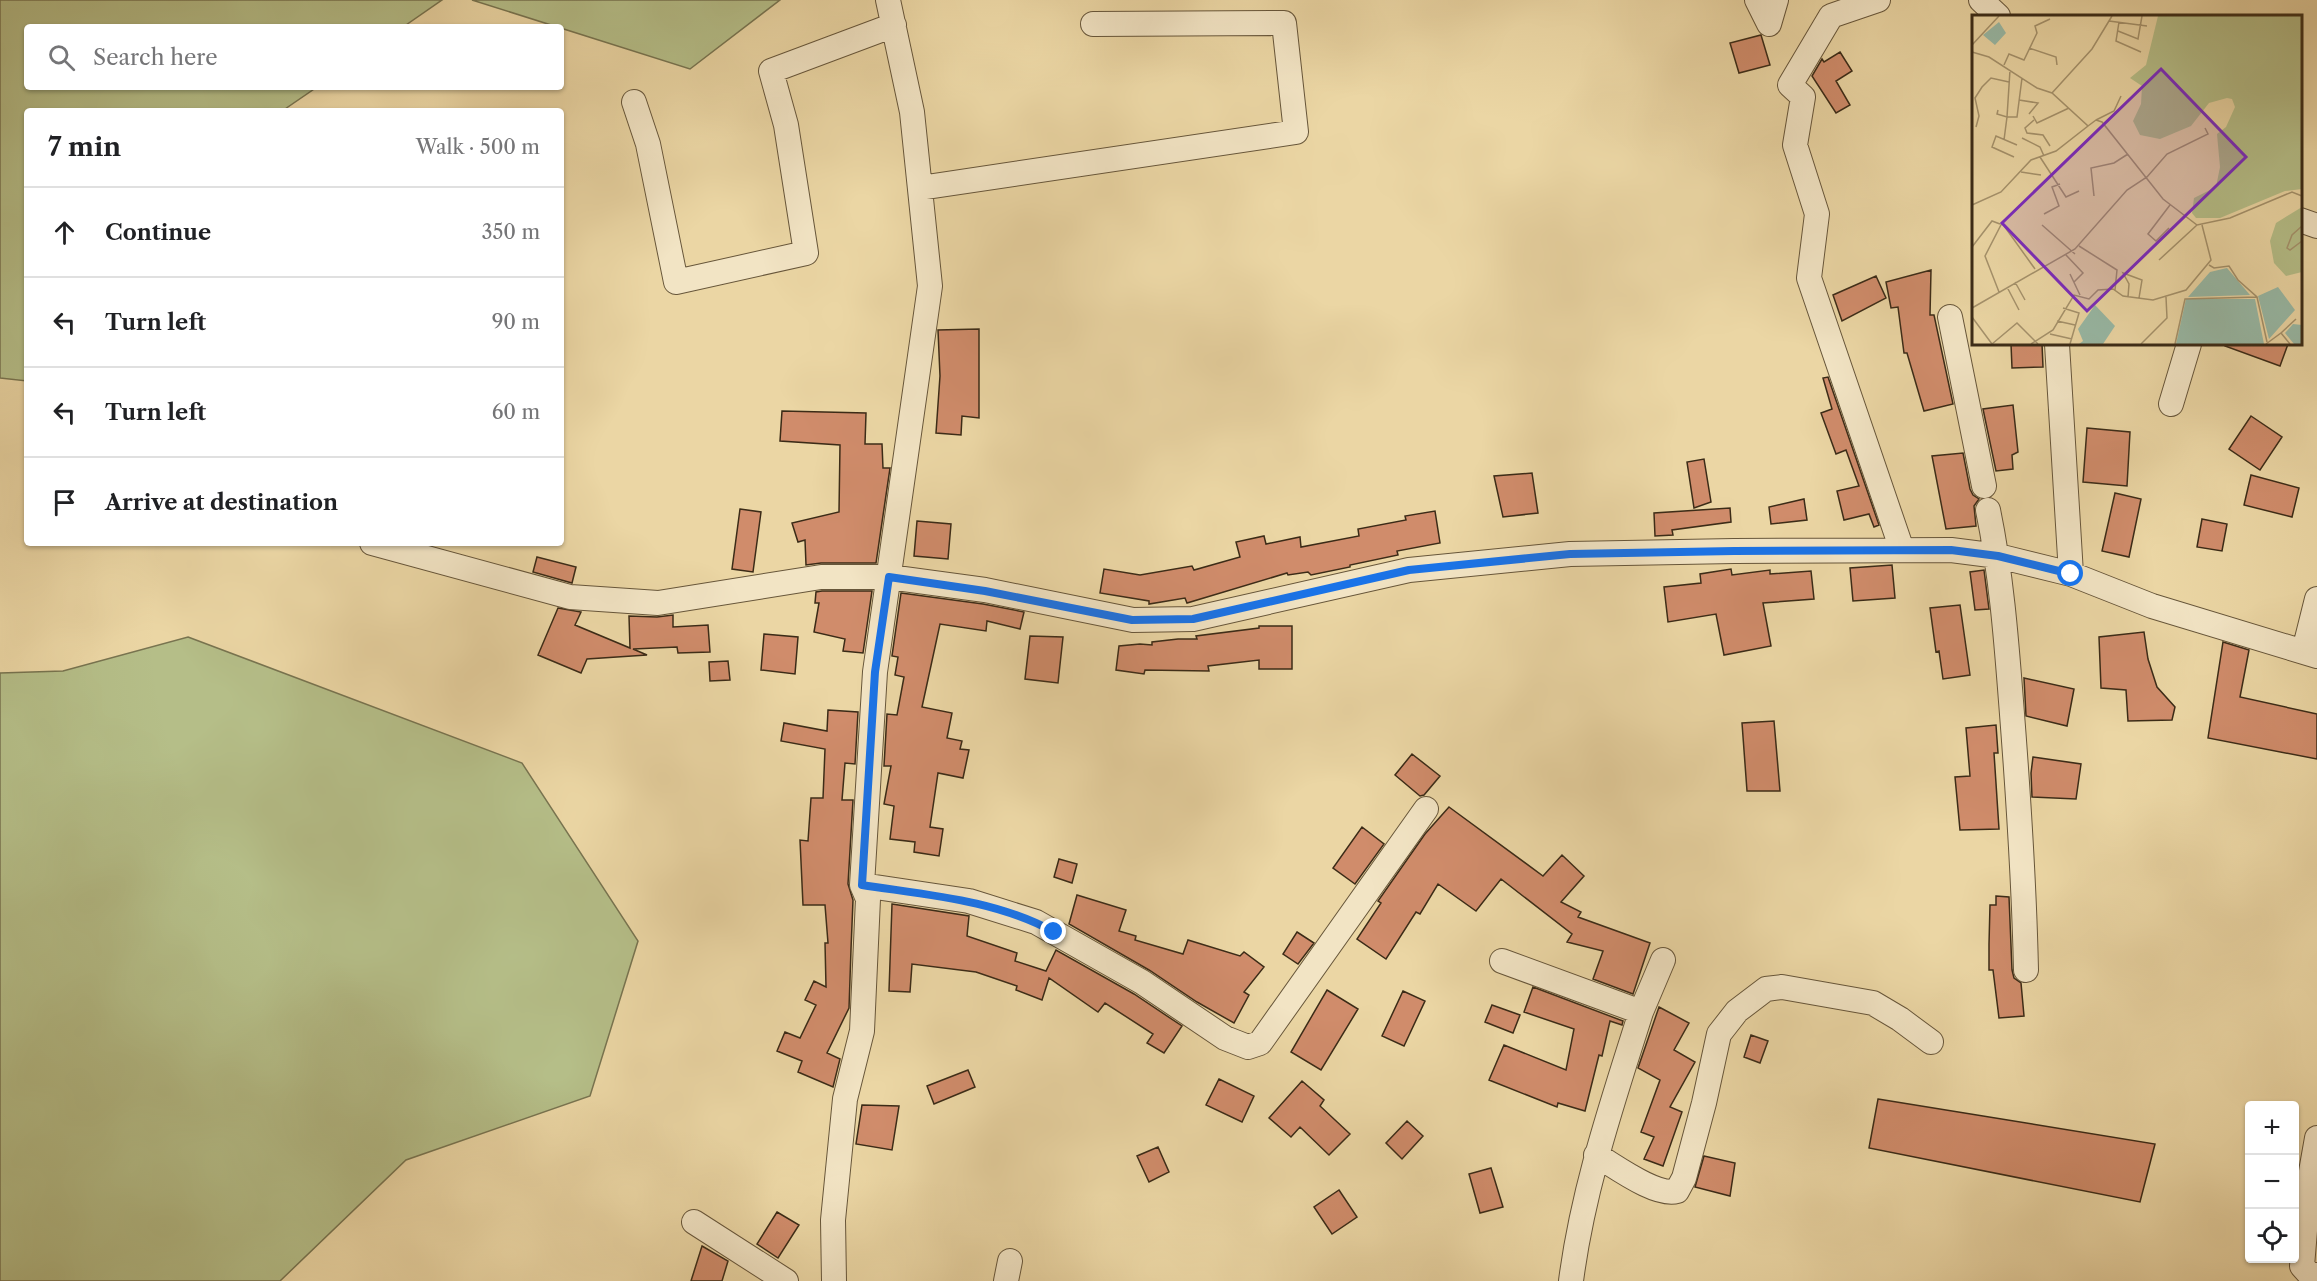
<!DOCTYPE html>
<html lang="en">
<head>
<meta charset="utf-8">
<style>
	:root { --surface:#fff; --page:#f2f2f2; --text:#202124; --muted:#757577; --line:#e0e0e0 }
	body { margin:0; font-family:"Libre Caslon Text",serif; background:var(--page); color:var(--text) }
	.controls { position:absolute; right:18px; bottom:18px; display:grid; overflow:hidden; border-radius:6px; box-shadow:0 2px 4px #0004 }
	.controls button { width:54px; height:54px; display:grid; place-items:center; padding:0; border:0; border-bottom:2px solid var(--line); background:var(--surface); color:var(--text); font:30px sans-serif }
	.stop { position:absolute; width:18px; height:18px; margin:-14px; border:4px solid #1a73e8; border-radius:50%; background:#fff }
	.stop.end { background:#1a73e8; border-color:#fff; box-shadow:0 2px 6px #0008 }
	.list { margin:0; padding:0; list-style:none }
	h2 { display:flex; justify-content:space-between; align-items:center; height:78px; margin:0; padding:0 24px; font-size:26px }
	h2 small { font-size:20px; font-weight:400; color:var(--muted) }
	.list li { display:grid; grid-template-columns:39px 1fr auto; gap:18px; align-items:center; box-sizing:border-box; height:90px; padding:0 24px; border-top:2px solid var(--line) }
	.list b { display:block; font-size:22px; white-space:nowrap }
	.list em { font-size:20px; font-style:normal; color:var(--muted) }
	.icon { flex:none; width:33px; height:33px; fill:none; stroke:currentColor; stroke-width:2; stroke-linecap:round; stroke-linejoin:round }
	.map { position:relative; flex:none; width:2317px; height:1281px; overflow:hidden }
	.search { position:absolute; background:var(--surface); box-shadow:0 2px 4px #0004; left:24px; top:24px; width:540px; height:66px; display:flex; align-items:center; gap:15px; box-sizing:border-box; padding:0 21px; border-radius:6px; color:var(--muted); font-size:22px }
	.panel { position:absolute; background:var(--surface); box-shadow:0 2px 4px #0004; left:24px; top:108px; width:540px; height:438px; border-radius:6px }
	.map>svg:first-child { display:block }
</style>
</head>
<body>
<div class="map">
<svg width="2317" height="1281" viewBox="0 0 2317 1281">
	<rect width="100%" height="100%" fill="#ebd6a4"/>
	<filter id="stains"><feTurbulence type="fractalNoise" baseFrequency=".00333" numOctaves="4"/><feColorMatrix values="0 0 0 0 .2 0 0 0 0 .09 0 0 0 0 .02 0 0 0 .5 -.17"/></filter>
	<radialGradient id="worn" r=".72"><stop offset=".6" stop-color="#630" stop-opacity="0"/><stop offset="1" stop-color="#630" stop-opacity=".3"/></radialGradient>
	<path fill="#b5be88" stroke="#787450" stroke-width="1.5" d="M 0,0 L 442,0 L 403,27 L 27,27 L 27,87 L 317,87 L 282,111 L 27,111 L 27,381 L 0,378 Z
		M 472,0 L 780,0 L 690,69 Z
		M 188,637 L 522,763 L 638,941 L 590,1096 L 406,1160 L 280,1281 L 0,1281 L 0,673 L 63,671 Z"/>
	<path fill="#d08c6b" stroke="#3b2b17" stroke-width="1.5" d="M 1761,35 L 1770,65 L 1739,73 L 1730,43 Z
		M 1840,52 L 1852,71 L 1836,81 L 1850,105 L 1836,113 L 1812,76 L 1822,59 L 1824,62 Z
		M 1931,270 L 1930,315 L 1934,315 L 1953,404 L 1924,411 L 1907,353 L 1904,353 L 1898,307 L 1891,308 L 1886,282 Z
		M 1876,276 L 1886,298 L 1842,321 L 1833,295 Z
		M 979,329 L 979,418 L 962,416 L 961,435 L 936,433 L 940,376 L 938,330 Z
		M 2011,344 L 2042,344 L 2043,367 L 2012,368 Z
		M 2225,344 L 2288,344 L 2280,366 L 2225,346 Z
		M 1828,377 L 1879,525 L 1874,527 L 1869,514 L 1844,520 L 1837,491 L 1859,486 L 1846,450 L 1836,454 L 1821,413 L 1832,409 L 1823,378 Z
		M 2013,405 L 2018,452 L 2012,455 L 2013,469 L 1996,471 L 1983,409 Z
		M 782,411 L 866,413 L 865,444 L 882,444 L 883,468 L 890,468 L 876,563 L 821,563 L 806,565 L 805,540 L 798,542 L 792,523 L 839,512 L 840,445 L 780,441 Z
		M 2251,416 L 2282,437 L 2260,470 L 2229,449 Z
		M 2087,428 L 2130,432 L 2127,486 L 2083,482 Z
		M 1963,453 L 1970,489 L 1973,495 L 1979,499 L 1974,506 L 1976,526 L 1946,529 L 1932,456 Z
		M 1704,459 L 1711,502 L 1694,508 L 1687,462 Z
		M 1532,473 L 1538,513 L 1503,517 L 1494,476 Z
		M 2251,475 L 2299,488 L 2292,517 L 2244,505 Z
		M 2115,493 L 2141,499 L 2129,557 L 2102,551 Z
		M 1804,499 L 1807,520 L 1771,524 L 1769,507 Z
		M 1730,508 L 1731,522 L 1672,530 L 1673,535 L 1655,536 L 1654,513 Z
		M 740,509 L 761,512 L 753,572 L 732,569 Z
		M 1435,511 L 1440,543 L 1397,551 L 1398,555 L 1350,565 L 1350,567 L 1311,575 L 1308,572 L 1288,575 L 1287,573 L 1187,603 L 1185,598 L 1149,604 L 1149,601 L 1100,593 L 1104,569 L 1140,575 L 1192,566 L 1194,570 L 1240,557 L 1236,542 L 1264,536 L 1266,544 L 1300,537 L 1301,547 L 1359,536 L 1358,529 L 1406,520 L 1405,516 Z
		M 2202,519 L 2227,524 L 2222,551 L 2197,547 Z
		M 917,521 L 951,524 L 948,559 L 914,556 Z
		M 537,557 L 576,567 L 572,583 L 533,572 Z
		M 1892,565 L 1895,598 L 1853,601 L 1850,568 Z
		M 1731,569 L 1732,575 L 1770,570 L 1770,574 L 1811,571 L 1814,599 L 1763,603 L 1771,646 L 1724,655 L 1716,614 L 1668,622 L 1664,587 L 1701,583 L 1700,574 Z
		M 1984,570 L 1989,609 L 1975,610 L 1970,572 Z
		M 822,591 L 872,591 L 863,653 L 843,651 L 845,639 L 814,632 L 819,603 L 815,603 L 816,592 Z
		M 901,593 L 983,604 L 1024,612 L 1020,629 L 987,621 L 986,631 L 940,624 L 922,707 L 952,713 L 947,738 L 962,741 L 960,749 L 969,750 L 963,778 L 938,773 L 930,827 L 943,829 L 939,856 L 914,852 L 915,842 L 890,839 L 894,806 L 884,804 L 891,766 L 884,766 L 887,714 L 897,715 L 904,677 L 895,675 L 898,657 L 892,656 Z
		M 1960,605 L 1970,675 L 1943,679 L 1939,651 L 1936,652 L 1930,608 Z
		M 558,608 L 581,612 L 575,625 L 630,648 L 629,616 L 657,617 L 673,615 L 673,627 L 708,625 L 710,652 L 678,653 L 677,647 L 633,649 L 647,655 L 587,659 L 581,673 L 538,655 Z
		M 1259,626 L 1292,626 L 1292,669 L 1259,669 L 1259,660 L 1208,666 L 1209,671 L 1145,670 L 1144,674 L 1116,670 L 1119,646 L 1140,644 L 1152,645 L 1152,642 L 1178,639 L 1197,639 L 1196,636 L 1259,628 Z
		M 2144,632 L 2148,659 L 2157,687 L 2175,707 L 2172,720 L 2128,721 L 2126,690 L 2101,688 L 2099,637 Z
		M 764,634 L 798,637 L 795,674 L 761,670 Z
		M 1030,636 L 1063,637 L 1058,683 L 1025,679 Z
		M 2223,642 L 2249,650 L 2240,697 L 2317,714 L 2317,759 L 2208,738 Z
		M 728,661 L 730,680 L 710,681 L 709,662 Z
		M 2024,678 L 2074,689 L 2067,726 L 2026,716 Z
		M 828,710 L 858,712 L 855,764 L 845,763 L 842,800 L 853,800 L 848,884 L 853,900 L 851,949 L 849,1008 L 827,1053 L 840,1059 L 833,1087 L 798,1072 L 802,1061 L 777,1051 L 785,1032 L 800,1038 L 816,1005 L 805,1000 L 814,981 L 826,987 L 825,943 L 828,943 L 825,905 L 803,905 L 800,840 L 808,841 L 811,798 L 823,798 L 825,749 L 781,741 L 784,723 L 827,731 Z
		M 1774,721 L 1780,791 L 1747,791 L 1742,723 Z
		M 1996,725 L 1998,753 L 1994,753 L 1999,829 L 1960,830 L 1955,777 L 1970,776 L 1966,728 Z
		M 1412,754 L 1440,776 L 1424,795 L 1420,796 L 1395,775 Z
		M 2033,757 L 2081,764 L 2076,799 L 2032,797 L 2031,773 Z
		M 1449,807 L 1543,876 L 1562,855 L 1584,876 L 1561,902 L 1581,912 L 1578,917 L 1650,943 L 1633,994 L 1593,979 L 1603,951 L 1567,942 L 1572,934 L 1501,879 L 1476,911 L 1438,884 L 1420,914 L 1416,912 L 1386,959 L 1357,939 L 1381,903 L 1378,901 L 1425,834 Z
		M 1362,827 L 1384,844 L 1355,884 L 1333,868 Z
		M 1059,859 L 1077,864 L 1072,883 L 1054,877 Z
		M 1077,895 L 1126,910 L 1119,931 L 1136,936 L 1135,940 L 1183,954 L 1188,940 L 1240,956 L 1244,952 L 1264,967 L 1244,992 L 1249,995 L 1234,1023 L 1197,1002 L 1149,970 L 1069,924 Z
		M 1996,896 L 2009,897 L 2012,970 L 2014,978 L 2021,983 L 2024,1016 L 1999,1018 L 1993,970 L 1989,970 L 1989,944 L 1990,905 L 1996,905 Z
		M 892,904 L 969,916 L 967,936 L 1017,953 L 1015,961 L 1046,971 L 1056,950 L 1134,994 L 1182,1026 L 1164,1053 L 1147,1043 L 1153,1034 L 1105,1003 L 1098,1012 L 1049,978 L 1042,1000 L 1016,990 L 1017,986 L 976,972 L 912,964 L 910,992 L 889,991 Z
		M 1297,932 L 1314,943 L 1298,964 L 1283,954 Z
		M 1533,987 L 1623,1021 L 1622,1025 L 1610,1021 L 1602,1056 L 1599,1055 L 1585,1111 L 1558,1103 L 1557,1107 L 1489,1080 L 1504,1045 L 1566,1070 L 1574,1029 L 1524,1012 Z
		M 1327,990 L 1358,1009 L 1321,1070 L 1291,1052 Z
		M 1403,991 L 1425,1001 L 1404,1046 L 1382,1036 Z
		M 1492,1005 L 1520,1015 L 1513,1033 L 1485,1022 Z
		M 1659,1007 L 1689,1023 L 1674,1050 L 1695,1062 L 1670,1107 L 1682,1112 L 1663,1166 L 1644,1159 L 1654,1137 L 1641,1132 L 1660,1080 L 1638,1068 Z
		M 1751,1035 L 1768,1041 L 1760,1063 L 1744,1057 Z
		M 968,1070 L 975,1087 L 934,1104 L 927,1086 Z
		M 1219,1079 L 1254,1096 L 1242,1122 L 1206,1105 Z
		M 1302,1081 L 1324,1100 L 1320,1106 L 1350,1134 L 1329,1155 L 1300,1127 L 1291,1137 L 1269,1118 Z
		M 1878,1099 L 2155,1144 L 2140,1202 L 1869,1148 Z
		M 862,1105 L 899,1106 L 892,1150 L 856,1144 Z
		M 1407,1121 L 1423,1136 L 1402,1159 L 1386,1143 Z
		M 1158,1147 L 1169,1172 L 1149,1182 L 1137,1156 Z
		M 1704,1156 L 1735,1163 L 1730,1196 L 1695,1187 Z
		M 1491,1168 L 1503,1207 L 1480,1213 L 1469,1174 Z
		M 1339,1190 L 1357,1217 L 1332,1234 L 1314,1207 Z
		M 777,1212 L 799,1225 L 778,1258 L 757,1244 Z
		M 702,1246 L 728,1261 L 722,1281 L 691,1281 Z"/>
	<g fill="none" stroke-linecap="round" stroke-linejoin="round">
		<defs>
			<path id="minor" d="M 1757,0 L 1769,24 L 1776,0
				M 1878,0 L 1831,16 L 1790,85 L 1803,97 L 1795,145 L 1817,214 L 1809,278 L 1902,550
				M 1981,0 L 1998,16
				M 634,102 L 648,144 L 676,282 L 806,253 L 786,125 L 771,71 L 894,25
				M 920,188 L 1296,132 L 1284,23 L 1093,24
				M 2300,220 L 2317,226
				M 1950,317 L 1984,486
				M 2057,344 L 2071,574
				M 2171,404 L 2189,344
				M 1988,510 C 2001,573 2006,636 2011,701 C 2018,790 2024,880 2026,970
				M 372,543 L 570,597 L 658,603 L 821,577 L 889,577 L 985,590 L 1133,620 L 1193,619 L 1409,570 L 1570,554 L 1734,551 L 1951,550 L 1998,556 L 2071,574 L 2152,606 L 2317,656
				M 2304,651 L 2317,599
				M 862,885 L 969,901 L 1036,922 L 1142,982 L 1225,1038 L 1248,1047 L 1260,1043 L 1426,809
				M 1502,961 L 1641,1012 C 1613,1101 1583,1188 1571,1281
				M 1641,1012 L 1663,960
				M 2317,1138 L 2309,1183 L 2302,1266 L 2310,1275 L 2317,1275
				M 1596,1155 C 1615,1166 1656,1197 1677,1191 L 1684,1178 L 1704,1103 L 1719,1034 L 1737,1011 L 1766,989 L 1782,987 L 1873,1003 L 1900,1019 L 1931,1042
				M 694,1222 L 786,1281
				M 834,1281 L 833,1220 L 845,1099 L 862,1031 L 868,899 L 862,885 L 875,672 L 930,286 L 912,112 L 888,0
				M 1006,1281 L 1010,1261"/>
		</defs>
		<use href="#minor" stroke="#67563a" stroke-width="26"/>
		<use href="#minor" stroke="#f2e4c4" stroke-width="24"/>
	</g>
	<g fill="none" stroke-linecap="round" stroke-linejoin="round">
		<path stroke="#1a73e8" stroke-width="8" d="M 1054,932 C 996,900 927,895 862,885 L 875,672 L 889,577 L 985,591 L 1132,620 L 1193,619 L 1409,570 L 1570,554 L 1734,551 L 1951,550 L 1998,556 L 2071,574"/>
	</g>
	<g transform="translate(1972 15)">
		<rect width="330" height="330" fill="#ebd6a4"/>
		<path d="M 186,1 L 330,1 L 330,174 L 313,176 L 248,203 L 224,203 L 220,198 L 222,183 L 244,172 L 248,152 L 245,119 L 254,112 L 263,92 L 260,84 L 255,83 L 237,88 L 219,111 L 188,124 L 168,120 L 161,106 L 169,89 L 170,71 L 158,63 L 174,50 ZM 330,192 L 330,257 L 314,261 L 302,248 L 298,226 L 304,208 Z" fill="#b5be88"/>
		<path d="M 27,7 L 34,18 L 23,30 L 11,20 ZM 255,253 L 278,280 L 216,282 L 238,257 ZM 306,272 L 323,295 L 297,324 L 286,281 ZM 214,284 L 283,284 L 292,329 L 204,329 ZM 123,290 L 143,311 L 131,329 L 107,329 L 111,326 L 106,314 ZM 321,309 L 330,310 L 330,329 L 322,329 L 313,318 Z" fill="#98b9a6"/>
		<path fill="none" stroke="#a5926c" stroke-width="1.5" d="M 137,6 L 175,11M 147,7 L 144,26 L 169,37M 146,16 L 166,24 L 170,1M 0,30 L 27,1M 57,33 L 84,42 L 85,50M 0,37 L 17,42 L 65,73 L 80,78 L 116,111 L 84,136 L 59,145 L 29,177 L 0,190M 32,50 L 37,39 L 52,45 L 65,18 L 63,11 L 78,4M 80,78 L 120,34 L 140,1M 47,85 L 66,88 L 57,99M 26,95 L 25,99 L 35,102 L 38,55M 61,101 L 65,108 L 97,93M 62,105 L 53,113 L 55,118 L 71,120 L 78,131M 124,105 L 142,96 L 149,81M 116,111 L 124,105 L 130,107 L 191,184 L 225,210 L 258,203 L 320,177 L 330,181M 4,112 L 7,101 L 3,83 L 10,72 L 19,63 L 37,67M 50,123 L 68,132 L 72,141M 32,125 L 35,102 L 45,102 L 50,63M 42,142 L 20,132 L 24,121 L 45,130M 68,142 L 94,182 L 107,176M 49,157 L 69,160M 122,181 L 119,153 L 142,148 L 156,139M 72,199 L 87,191 L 80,172 L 88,169M 70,210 L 103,239M 330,211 L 320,220 L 315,233 L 318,235 L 330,226M 197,213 L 184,226 L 176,219 L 198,190M 107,231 L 145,255 L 143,275M 0,232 L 20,206 L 28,209M 94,240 L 111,258 L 102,267M 187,245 L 225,210M 237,250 L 242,253 L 257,251 L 266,265 L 285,282 L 295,327M 98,259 L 108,280M 43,267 L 53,285M 35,272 L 47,295M 27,277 L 13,241 L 30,208 L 63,254M 156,282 L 157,269 L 151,258 L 170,265 L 167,283M 0,293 L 103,234 L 155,175 L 175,162 L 195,139 L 236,119 L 233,113M 91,293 L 107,298 L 98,329M 0,302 L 20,329M 85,306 L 103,310M 309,318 L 324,304M 78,319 L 100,324M 20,329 L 45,308 L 66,329M 59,329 L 81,315 L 102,280 L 117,284 L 126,275 L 141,274 L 151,281 L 181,285 L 214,275 L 239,245 L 230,210M 169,329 L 195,303 L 194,282M 203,329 L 213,284 L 285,282M 294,329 L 309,318 L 318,329"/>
		<path fill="#7b2cbf" fill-opacity="0.15" stroke="#7b2cbf" stroke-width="3" d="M 189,54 L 274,142 L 115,296 L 30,208 Z"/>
		<rect width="330" height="330" fill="none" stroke="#3b2b17" stroke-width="3"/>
	</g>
	<rect width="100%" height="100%" filter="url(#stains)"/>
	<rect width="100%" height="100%" fill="url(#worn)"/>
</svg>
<div class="controls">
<button>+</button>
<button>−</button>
<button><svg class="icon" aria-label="locate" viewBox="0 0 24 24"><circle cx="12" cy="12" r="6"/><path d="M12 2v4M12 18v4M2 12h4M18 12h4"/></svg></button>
</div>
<div class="stop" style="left:2071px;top:574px"></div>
<div class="stop end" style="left:1054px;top:932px"></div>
<div class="search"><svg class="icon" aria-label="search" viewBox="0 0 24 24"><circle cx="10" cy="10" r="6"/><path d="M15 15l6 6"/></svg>Search here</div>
<section class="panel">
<h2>7 min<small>Walk · 500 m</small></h2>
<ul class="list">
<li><svg class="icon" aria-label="ahead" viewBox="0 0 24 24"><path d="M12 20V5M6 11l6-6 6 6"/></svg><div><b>Continue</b></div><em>350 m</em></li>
<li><svg class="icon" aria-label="left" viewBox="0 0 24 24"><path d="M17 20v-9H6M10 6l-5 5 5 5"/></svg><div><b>Turn left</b></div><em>90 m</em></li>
<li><svg class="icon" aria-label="left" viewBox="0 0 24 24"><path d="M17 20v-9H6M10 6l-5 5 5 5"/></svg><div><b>Turn left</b></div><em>60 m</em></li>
<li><svg class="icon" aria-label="arrive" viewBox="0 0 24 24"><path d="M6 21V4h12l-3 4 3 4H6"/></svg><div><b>Arrive at destination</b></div></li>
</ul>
</section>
</div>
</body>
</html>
